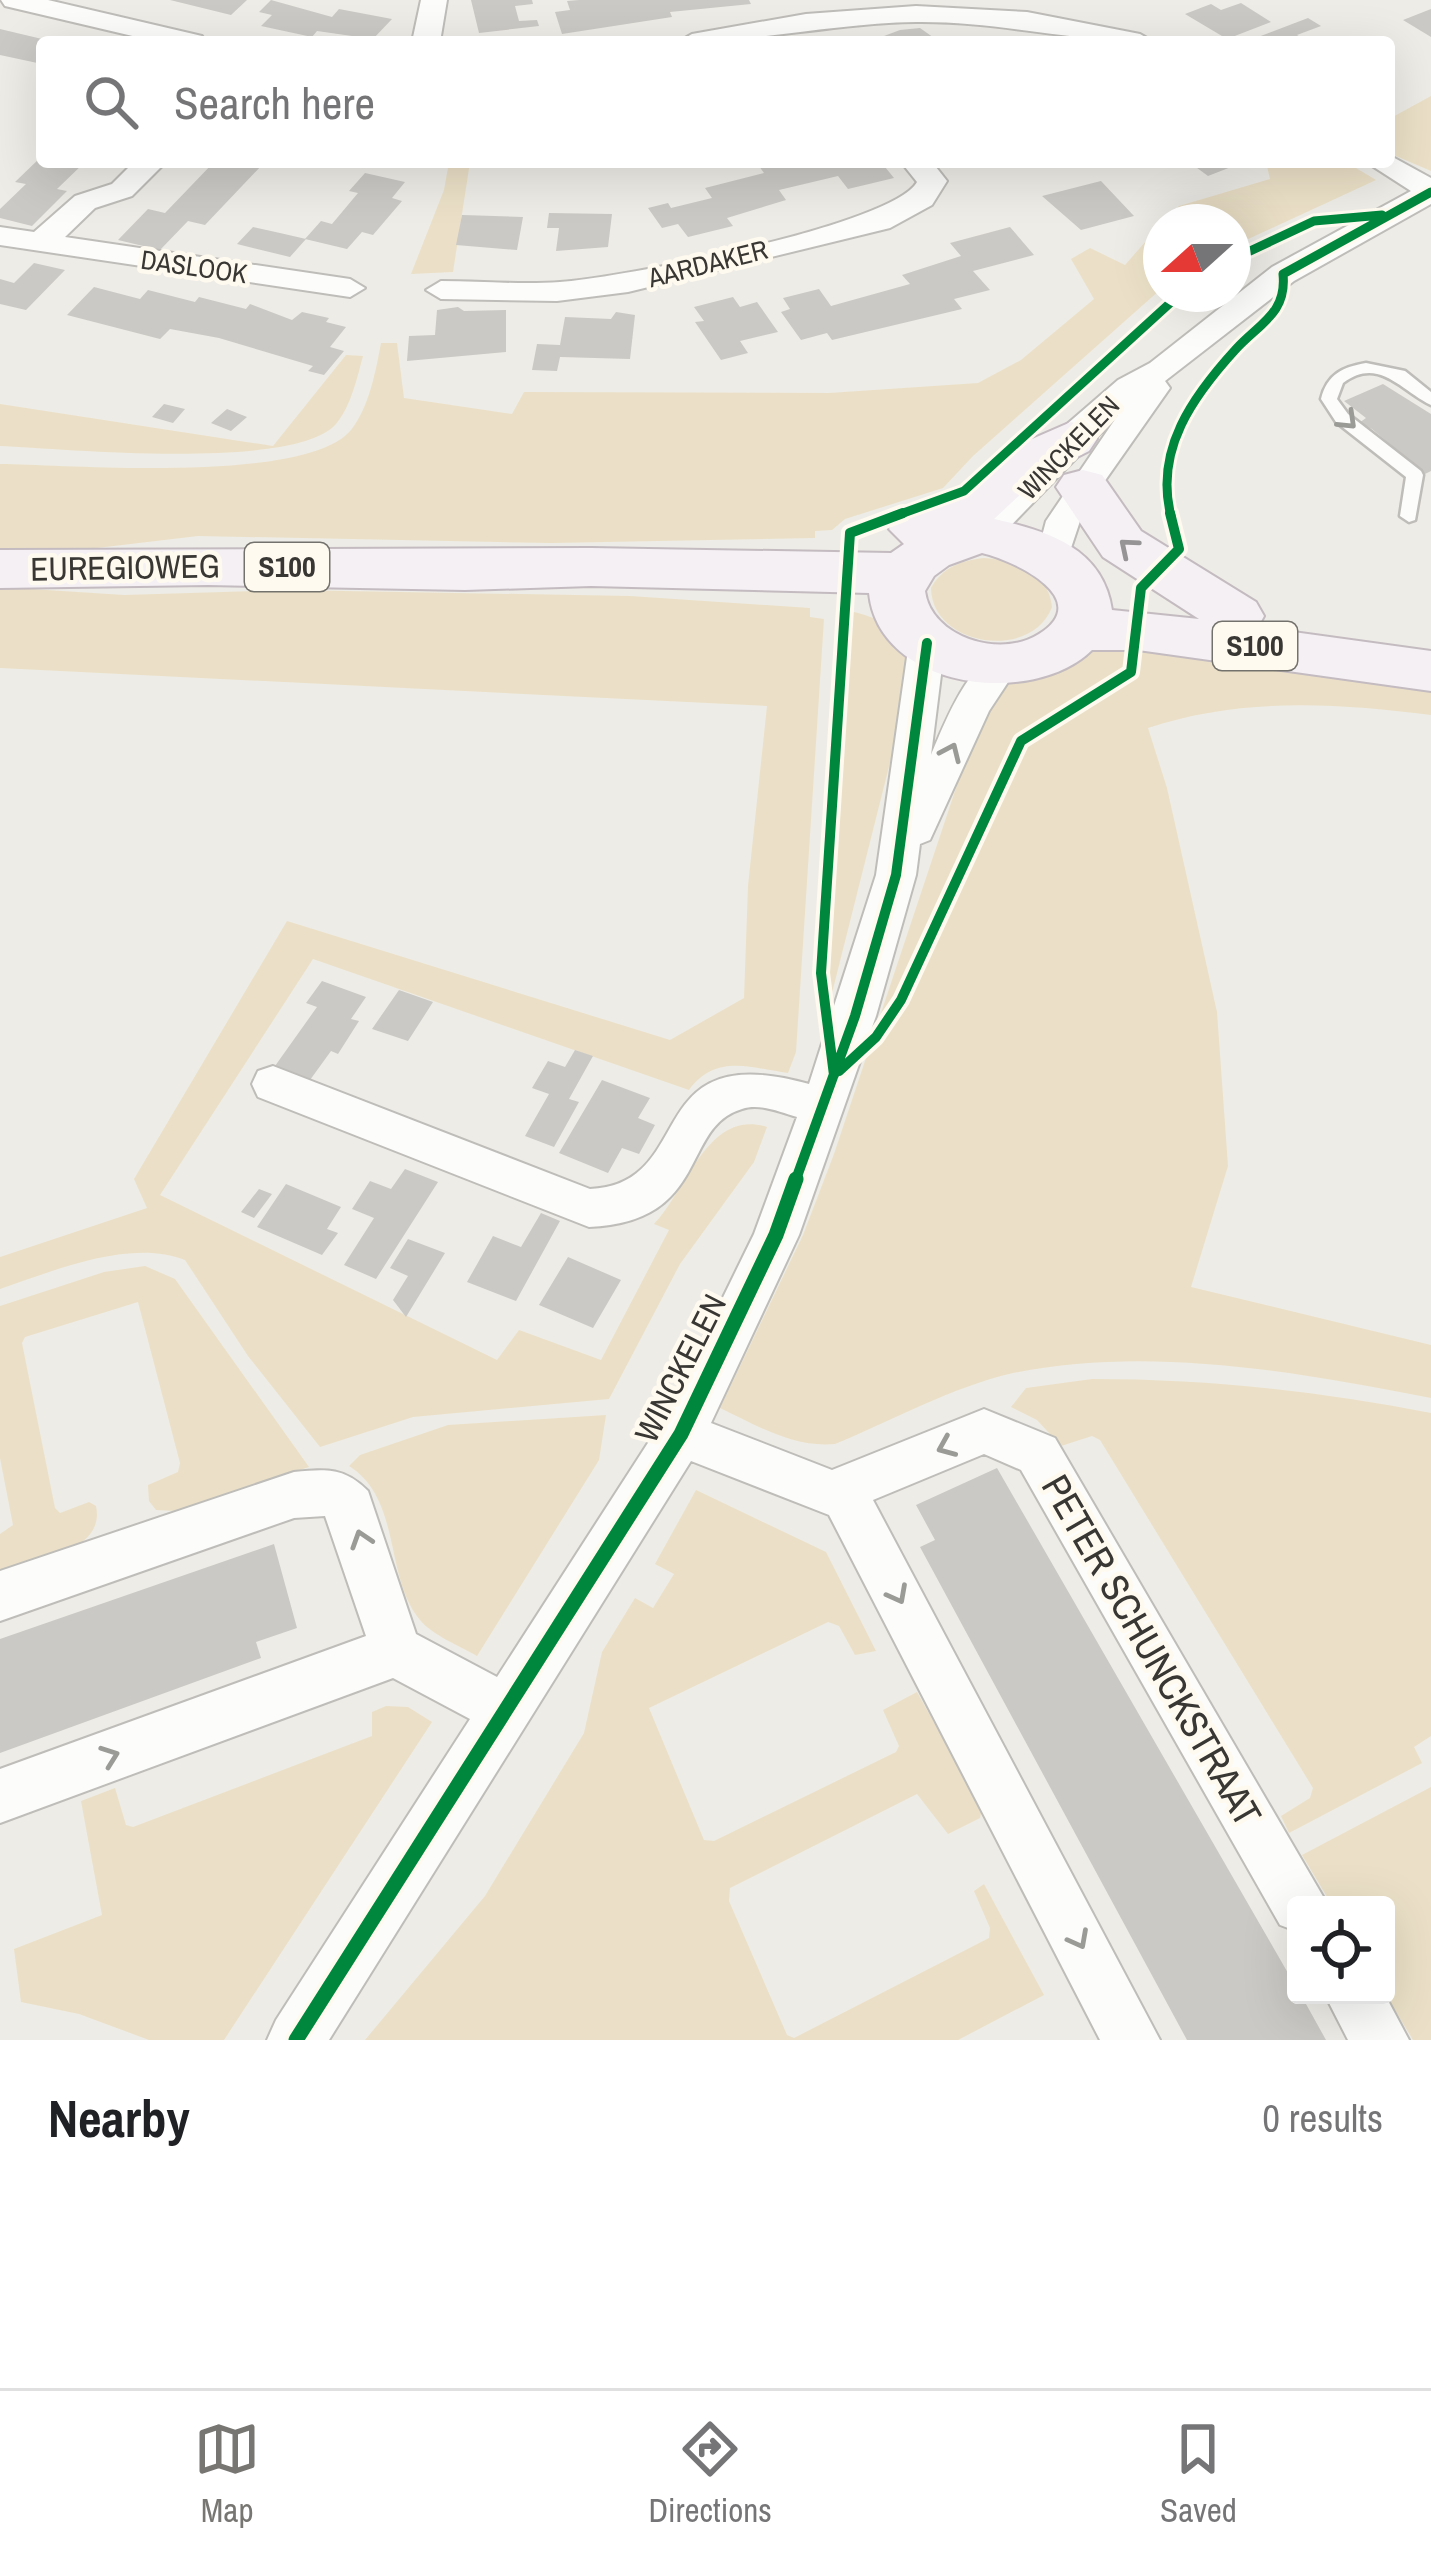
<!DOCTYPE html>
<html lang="en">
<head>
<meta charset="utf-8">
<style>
	:root { --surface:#fff; --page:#f2f2f2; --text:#202124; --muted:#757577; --line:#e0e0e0; --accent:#787672 }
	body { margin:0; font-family:"Archivo Narrow",sans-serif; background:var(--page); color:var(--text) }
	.controls { position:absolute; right:36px; bottom:36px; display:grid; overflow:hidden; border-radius:12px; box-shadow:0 12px 48px #0002 }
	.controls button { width:108px; height:108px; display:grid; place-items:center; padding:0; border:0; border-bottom:3px solid var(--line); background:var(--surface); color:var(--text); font:60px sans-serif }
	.compass { position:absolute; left:1143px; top:204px; width:108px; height:108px; border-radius:50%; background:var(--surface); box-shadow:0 12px 48px #0002; rotate:249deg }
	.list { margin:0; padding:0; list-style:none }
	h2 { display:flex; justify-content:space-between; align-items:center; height:156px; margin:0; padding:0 48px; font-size:51px }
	h2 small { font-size:39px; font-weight:400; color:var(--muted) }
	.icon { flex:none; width:66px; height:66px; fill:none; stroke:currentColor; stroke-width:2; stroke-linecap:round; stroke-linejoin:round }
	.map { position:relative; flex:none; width:1431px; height:2040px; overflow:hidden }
	.search { position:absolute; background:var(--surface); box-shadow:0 12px 48px #0002; left:36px; right:36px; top:36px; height:132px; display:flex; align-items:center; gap:30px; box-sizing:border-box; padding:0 42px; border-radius:12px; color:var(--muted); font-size:45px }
	.sheet { height:348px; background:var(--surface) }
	nav { display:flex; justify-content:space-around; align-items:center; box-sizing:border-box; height:168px; border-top:3px solid var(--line); background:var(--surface); font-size:33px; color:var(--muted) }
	nav a { display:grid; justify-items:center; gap:6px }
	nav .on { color:var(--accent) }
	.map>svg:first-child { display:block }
</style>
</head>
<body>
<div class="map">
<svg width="1431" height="2040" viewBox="0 0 1431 2040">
	<rect width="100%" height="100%" fill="#eeece6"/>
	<path fill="#ebe0c7" d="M 1431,96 L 1431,171 L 1389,153 L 1389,119 Z
		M 449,162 L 470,162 L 453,272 L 411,274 L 444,190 Z
		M 1266,162 L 1346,162 L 1376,180 L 1233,246 L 1233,222 L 1163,222 L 1179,206 L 1270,179 Z
		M 1161,224 L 1161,289 L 973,456 L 943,488 L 845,519 L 832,530 L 815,531 L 815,538 L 551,543 L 198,536 L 80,550 L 0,553 L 0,464 C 72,465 306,484 351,430 C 369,408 376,370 381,343 L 397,343 L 404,398 L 512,414 L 524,392 L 829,393 L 978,383 L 1021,360 L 1094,299 L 1071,259 L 1090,248 L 1125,265 Z
		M 346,355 L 363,356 C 357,378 351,406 336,424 C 294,471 66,449 0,446 L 0,404 L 273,446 Z
		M 984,558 C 1014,560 1049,572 1052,607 C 1032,661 932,647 931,588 C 943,567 960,561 984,558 Z
		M 0,587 L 124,595 L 289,590 L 630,596 L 810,608 L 810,617 L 824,619 L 796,1052 L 788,1073 C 751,1068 716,1053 689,1090 L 313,959 L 160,1195 L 497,1360 L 519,1330 L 601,1360 L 669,1230 L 654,1224 C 687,1190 708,1108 767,1127 L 754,1162 L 680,1264 L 609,1399 L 413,1417 L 320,1447 L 248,1356 L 185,1260 C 130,1238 53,1271 0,1289 L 0,1257 L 147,1208 L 134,1179 L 287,921 L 670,1040 L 744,998 L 748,886 L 767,706 L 0,668 Z
		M 849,611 C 895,620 909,642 909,687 L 828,1009 Z
		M 1114,642 L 1431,680 L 1431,715 C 1336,703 1240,697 1148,728 L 1167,788 L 1217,1012 L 1228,1166 L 1191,1287 L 1431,1345 L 1431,1398 C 1298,1372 1148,1345 1013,1373 C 952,1387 893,1420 835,1444 C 793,1448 758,1426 720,1408 L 803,1235 L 834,1154 L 967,755 L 996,692 L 1013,680 Z
		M 145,1266 L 175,1279 L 309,1467 L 176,1511 L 156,1510 L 149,1501 L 148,1485 L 178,1472 L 180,1463 L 138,1302 L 25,1337 L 22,1343 L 55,1508 L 60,1513 L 89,1502 L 96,1506 C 106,1553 33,1560 0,1571 L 0,1534 L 13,1525 L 0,1458 L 0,1306 L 104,1272 Z
		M 1092,1379 C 1207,1379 1318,1391 1431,1413 L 1431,1736 L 1414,1747 L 1422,1763 L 1289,1833 L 1281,1816 L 1310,1798 L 1313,1788 L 1100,1440 L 1092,1436 L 1061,1446 L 1037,1420 L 1011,1407 L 1026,1388 Z
		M 606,1415 L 599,1460 L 477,1656 C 460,1646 432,1635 420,1620 C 384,1577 402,1499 349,1466 L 360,1455 L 448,1425 Z
		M 696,1490 L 826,1552 L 876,1651 L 855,1655 L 839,1626 L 828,1622 L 649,1708 L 704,1840 L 714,1841 L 896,1752 L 899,1746 L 883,1710 L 917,1692 L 982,1808 L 980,1818 L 948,1834 L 917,1794 L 730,1888 L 729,1901 L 787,2035 L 794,2038 L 989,1938 L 990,1928 L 974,1891 L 984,1884 L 1044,1995 L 958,2040 L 365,2040 L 485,1896 L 584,1733 L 602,1652 L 635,1598 L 653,1608 L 674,1574 L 655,1564 Z
		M 386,1706 L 408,1707 L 432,1722 L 224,2040 L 149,2040 L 79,2014 L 21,2002 L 14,1949 L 102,1915 L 81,1801 L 115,1788 L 126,1825 L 133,1827 L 372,1736 L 372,1712 Z
		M 1431,1787 L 1431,2040 L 1413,2040 L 1386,1995 L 1386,1905 L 1332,1905 L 1302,1855 Z"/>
	<path fill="#cbc9c5" d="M 170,0 L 247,0 L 231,15 Z
		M 271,0 L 332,17 L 339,9 L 392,19 L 373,39 L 317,31 L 312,37 L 261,26 L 272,15 L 259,12 Z
		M 471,0 L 532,0 L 533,4 L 515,6 L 519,21 L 537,20 L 539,26 L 479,33 Z
		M 579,0 L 749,0 L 751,4 L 670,12 L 672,17 L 562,34 L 555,12 L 570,10 L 567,1 Z
		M 1241,3 L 1271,22 L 1227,39 L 1185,14 L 1211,4 L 1221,10 Z
		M 1431,9 L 1431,37 L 1403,20 Z
		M 1308,18 L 1321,26 L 1297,35 L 1308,42 L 1265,42 L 1258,37 Z
		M 920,28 L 937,40 L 868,42 L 900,30 Z
		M 0,29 L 42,39 L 42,64 L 0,55 Z
		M 42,156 L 42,162 L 85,162 L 57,189 L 67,191 L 32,226 L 0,218 L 0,209 L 26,184 L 15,182 Z
		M 214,162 L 262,165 L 205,225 L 188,221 L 160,250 L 118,240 L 148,209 L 165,213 Z
		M 756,162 L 881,162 L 894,178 L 848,189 L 838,176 L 779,190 L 786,200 L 727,218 L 733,226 L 688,237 L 678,224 L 662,228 L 648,208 L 668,203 L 671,208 L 712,198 L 705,188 L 764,173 Z
		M 1189,162 L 1244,162 L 1208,176 Z
		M 365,173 L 405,182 L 392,198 L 402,201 L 373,235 L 362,232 L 347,249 L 305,239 L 321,221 L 332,224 L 358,193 L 349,191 Z
		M 1101,181 L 1134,216 L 1081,230 L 1042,196 Z
		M 549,213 L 612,214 L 608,247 L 556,251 L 559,228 L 547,228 Z
		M 462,215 L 523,217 L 517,250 L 456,245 Z
		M 253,227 L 280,233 L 306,239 L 290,257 L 237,244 Z
		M 1010,227 L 1034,255 L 973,271 L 990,290 L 954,299 L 962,309 L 832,340 L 827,333 L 801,340 L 781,312 L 790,309 L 783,298 L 819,289 L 831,306 L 910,284 L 902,275 L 961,256 L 950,243 Z
		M 34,263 L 65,270 L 26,310 L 0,304 L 0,279 L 14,283 Z
		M 94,287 L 140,299 L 148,290 L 195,302 L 199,297 L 246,309 L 250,304 L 292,320 L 302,312 L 329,318 L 326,322 L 346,327 L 330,347 L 344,351 L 324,375 L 308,371 L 313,366 L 219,338 L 170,329 L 160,339 L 67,315 Z
		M 733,297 L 740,307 L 757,302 L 778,332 L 740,341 L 748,353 L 721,360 L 695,322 L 704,321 L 694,307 Z
		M 458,307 L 464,311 L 506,310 L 506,352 L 407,361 L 409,336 L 435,335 L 437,310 Z
		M 616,312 L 635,315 L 630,359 L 560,357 L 557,371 L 532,370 L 537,344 L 560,345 L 565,317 L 611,319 Z
		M 1383,384 L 1431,414 L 1431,471 L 1425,474 L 1372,429 L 1359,423 L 1366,418 L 1344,401 Z
		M 164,404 L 185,409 L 173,423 L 152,417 Z
		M 227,409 L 247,417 L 231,431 L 211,423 Z
		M 322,981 L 366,997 L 351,1019 L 359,1021 L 338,1054 L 331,1051 L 310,1080 L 275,1066 L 317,1007 L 306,1003 Z
		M 399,990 L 433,1002 L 408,1041 L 372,1029 Z
		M 575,1050 L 593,1056 L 569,1099 L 579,1102 L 554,1147 L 525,1136 L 549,1094 L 532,1088 L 548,1061 L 565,1067 Z
		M 602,1080 L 650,1098 L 638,1118 L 655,1125 L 639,1154 L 622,1148 L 608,1173 L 559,1153 Z
		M 405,1169 L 438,1182 L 376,1279 L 344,1265 L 374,1218 L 352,1209 L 370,1181 L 391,1189 Z
		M 286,1184 L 341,1207 L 327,1229 L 338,1233 L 322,1255 L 257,1227 Z
		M 259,1189 L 272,1194 L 254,1218 L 241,1212 Z
		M 541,1213 L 560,1221 L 516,1301 L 467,1282 L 493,1236 L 521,1247 Z
		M 408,1239 L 445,1253 L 406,1317 L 393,1300 L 408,1276 L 390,1268 Z
		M 568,1257 L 621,1280 L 593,1328 L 539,1305 Z
		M 997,1468 L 1296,1987 L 1296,1995 L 1301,1995 L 1326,2040 L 1187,2040 L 920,1547 L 935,1540 L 916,1505 Z
		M 274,1544 L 297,1628 L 256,1642 L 261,1658 L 0,1753 L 0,1639 Z"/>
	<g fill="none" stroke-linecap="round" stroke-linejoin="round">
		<defs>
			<path id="service" d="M 1366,363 L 1405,371 L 1431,392 L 1431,405 C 1401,391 1379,356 1343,383 L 1337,399 L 1348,414 L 1421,471 L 1423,475 L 1415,520 L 1409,522 L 1400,516 L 1406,477 L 1336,422 L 1321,399 C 1327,374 1343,367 1366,363 Z"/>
			<path id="minor" d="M 1,0 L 48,0 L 202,36 L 206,42 L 158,42 L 5,6 Z
				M 421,0 L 447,0 L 440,42 L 412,42 Z
				M 916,6 L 1027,12 L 1140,34 L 1154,42 C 1074,42 997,21 916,22 C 836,23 758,42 678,42 L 692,34 L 806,14 Z
				M 1389,155 L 1431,178 L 1431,204 L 1294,281 L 1165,381 L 1170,388 L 1097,492 L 1080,521 L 1066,563 L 1042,563 L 1037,555 L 1046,521 L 1118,415 L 994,543 L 970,543 L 965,535 L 970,527 L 1059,431 L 1118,380 L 1150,363 L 1272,267 L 1411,191 L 1366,162 L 1389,162 Z
				M 134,162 L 166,162 L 132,196 L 95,208 L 65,237 L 350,279 L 365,288 L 350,297 L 0,245 L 0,227 L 34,232 L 75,196 L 112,184 Z
				M 901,162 L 932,162 L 947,181 L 932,205 L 890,228 L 628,292 L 557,301 L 441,299 L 426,290 L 441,281 C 480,281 521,285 560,282 C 619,278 892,226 917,182 Z
				M 927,630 L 940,634 L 945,643 L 931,755 C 945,723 974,643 1015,655 L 1020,664 L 989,711 L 930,840 L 920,844 L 916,875 L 876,1016 L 799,1235 L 711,1423 L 832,1470 L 984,1409 L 1055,1438 L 1328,1905 L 1296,1905 L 1296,1931 L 1280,1925 L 1021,1470 L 984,1454 L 873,1500 L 1160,2040 L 1100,2040 L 829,1515 L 691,1461 L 329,2040 L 267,2040 L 276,2020 L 470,1719 L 393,1678 L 0,1823 L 0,1769 L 366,1636 L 325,1516 L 294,1518 L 0,1621 L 0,1571 L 294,1472 C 327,1469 344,1467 368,1491 L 416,1634 L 497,1677 L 664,1418 L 754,1234 L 797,1117 C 780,1112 759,1103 742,1109 C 680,1127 711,1222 589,1227 L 258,1097 L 252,1084 L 258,1071 L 273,1066 L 590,1189 C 700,1184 638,1036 809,1084 L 876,875 L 909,643 L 914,634 Z
				M 1325,1995 L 1385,1995 L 1409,2040 L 1348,2040 Z"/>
			<path id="primary" d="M 1071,422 L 1089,427 L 1097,439 L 1089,451 L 1040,476 L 994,519 C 1048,531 1103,548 1112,610 L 1199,619 L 1103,557 L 1056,487 L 1064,475 L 1083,470 L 1102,475 L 1141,531 L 1256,602 L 1264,616 L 1258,627 L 1431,651 L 1431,691 L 1138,650 L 1092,650 C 1033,708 879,690 869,593 L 591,586 L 465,590 L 208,585 L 0,588 L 0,550 L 591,548 L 891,553 L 904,544 L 889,529 L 897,516 L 956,494 L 1002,452 ZM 982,553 C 1012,560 1096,598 1039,634 C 1000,659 931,637 925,591 L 934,576 L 949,565 Z"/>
		</defs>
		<use href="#service" stroke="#bfbdb9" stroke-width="5"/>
		<use href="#minor" stroke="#bfbdb9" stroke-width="4"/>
		<use href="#primary" stroke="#c3bbc0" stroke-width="4"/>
		<use href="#service" fill="#fcfcfb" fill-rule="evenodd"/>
		<use href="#minor" fill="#fcfcfb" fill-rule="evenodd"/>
		<use href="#primary" fill="#f4f0f4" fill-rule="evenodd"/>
		<defs>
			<path id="cycleway-far2" d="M 1233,259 L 1314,221 L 1382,215
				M 895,516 L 964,491 L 1180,294
				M 1171,516 C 1154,450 1193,396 1236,349 C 1260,323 1287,313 1283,274 L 1431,192"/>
			<path id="cycleway-far1" d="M 839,1071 L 876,1037 L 901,1000 L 1021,741 L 1131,672 L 1141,588 L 1179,549 L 1170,513
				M 834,1075 L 821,973 L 850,533 L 903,513
				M 795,1182 L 855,1016 L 896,875 L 927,643"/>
			<path id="cycleway" d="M 296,2040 L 681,1434 L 776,1235 L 796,1179"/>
		</defs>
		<use href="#cycleway-far2" stroke="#fffaf0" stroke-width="15"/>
		<use href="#cycleway-far1" stroke="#fffaf0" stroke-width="18"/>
		<use href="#cycleway" stroke="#fffaf0" stroke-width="22"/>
		<use href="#cycleway-far2" stroke="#00873e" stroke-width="9"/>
		<use href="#cycleway-far1" stroke="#00873e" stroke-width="10"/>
		<use href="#cycleway" stroke="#00873e" stroke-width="15"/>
	</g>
	<defs><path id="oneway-chevron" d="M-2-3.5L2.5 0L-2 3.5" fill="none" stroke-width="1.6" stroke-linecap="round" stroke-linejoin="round" transform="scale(3)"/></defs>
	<g stroke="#9a9a97">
		<use href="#oneway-chevron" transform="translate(1348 421) rotate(44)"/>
		<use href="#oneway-chevron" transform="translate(951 752) rotate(-66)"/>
		<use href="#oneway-chevron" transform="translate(946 1447) rotate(157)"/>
		<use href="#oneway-chevron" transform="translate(361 1539) rotate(-108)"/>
		<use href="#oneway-chevron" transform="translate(898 1595) rotate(62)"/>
		<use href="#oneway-chevron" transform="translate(110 1756) rotate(-20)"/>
		<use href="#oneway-chevron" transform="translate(1079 1940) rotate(62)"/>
	</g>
	<use stroke="#969494" href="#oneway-chevron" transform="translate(1128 547) rotate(-140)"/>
	<g text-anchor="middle" stroke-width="9" stroke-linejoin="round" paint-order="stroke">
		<g font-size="27" fill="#393733" stroke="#fffaf0">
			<text transform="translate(708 264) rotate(-14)" y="9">AARDAKER</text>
			<text transform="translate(194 267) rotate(8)" y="9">DASLOOK</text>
			<text transform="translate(1069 448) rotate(-46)" y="9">WINCKELEN</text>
		</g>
		<g fill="#fffaf0" stroke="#74726c" stroke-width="3">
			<rect x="245" y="543" width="84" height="48" rx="9"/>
			<rect x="1213" y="622" width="84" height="48" rx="9"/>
		</g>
		<g font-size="30" font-weight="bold" fill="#393733">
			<text x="287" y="577">S100</text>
			<text x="1255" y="656">S100</text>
		</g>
		<g font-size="33" fill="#393733" stroke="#fffaf0">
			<text transform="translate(125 567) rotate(-1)" y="12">EUREGIOWEG</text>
			<text transform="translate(680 1368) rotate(-63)" y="12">WINCKELEN</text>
		</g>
		<g font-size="39" fill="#393733" stroke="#fffaf0">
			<text transform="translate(1152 1650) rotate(60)" y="14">PETER SCHUNCKSTRAAT</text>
		</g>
	</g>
</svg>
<div class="controls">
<button><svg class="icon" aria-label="locate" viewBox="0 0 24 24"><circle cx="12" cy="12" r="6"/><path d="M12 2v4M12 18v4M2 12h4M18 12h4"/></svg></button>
</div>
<svg class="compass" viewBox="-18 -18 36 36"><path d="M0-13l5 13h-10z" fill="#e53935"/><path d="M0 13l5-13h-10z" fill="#757577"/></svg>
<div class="search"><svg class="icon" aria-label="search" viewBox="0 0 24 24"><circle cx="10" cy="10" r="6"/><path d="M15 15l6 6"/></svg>Search here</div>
</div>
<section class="sheet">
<h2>Nearby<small>0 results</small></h2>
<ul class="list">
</ul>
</section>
<nav>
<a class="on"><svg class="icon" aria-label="map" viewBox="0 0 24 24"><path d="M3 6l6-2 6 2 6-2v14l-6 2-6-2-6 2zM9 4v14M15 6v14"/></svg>Map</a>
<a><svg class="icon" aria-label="directions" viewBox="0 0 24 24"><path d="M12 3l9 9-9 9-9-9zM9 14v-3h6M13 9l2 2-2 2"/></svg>Directions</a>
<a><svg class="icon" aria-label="saved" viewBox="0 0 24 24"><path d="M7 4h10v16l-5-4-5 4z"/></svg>Saved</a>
</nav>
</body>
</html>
